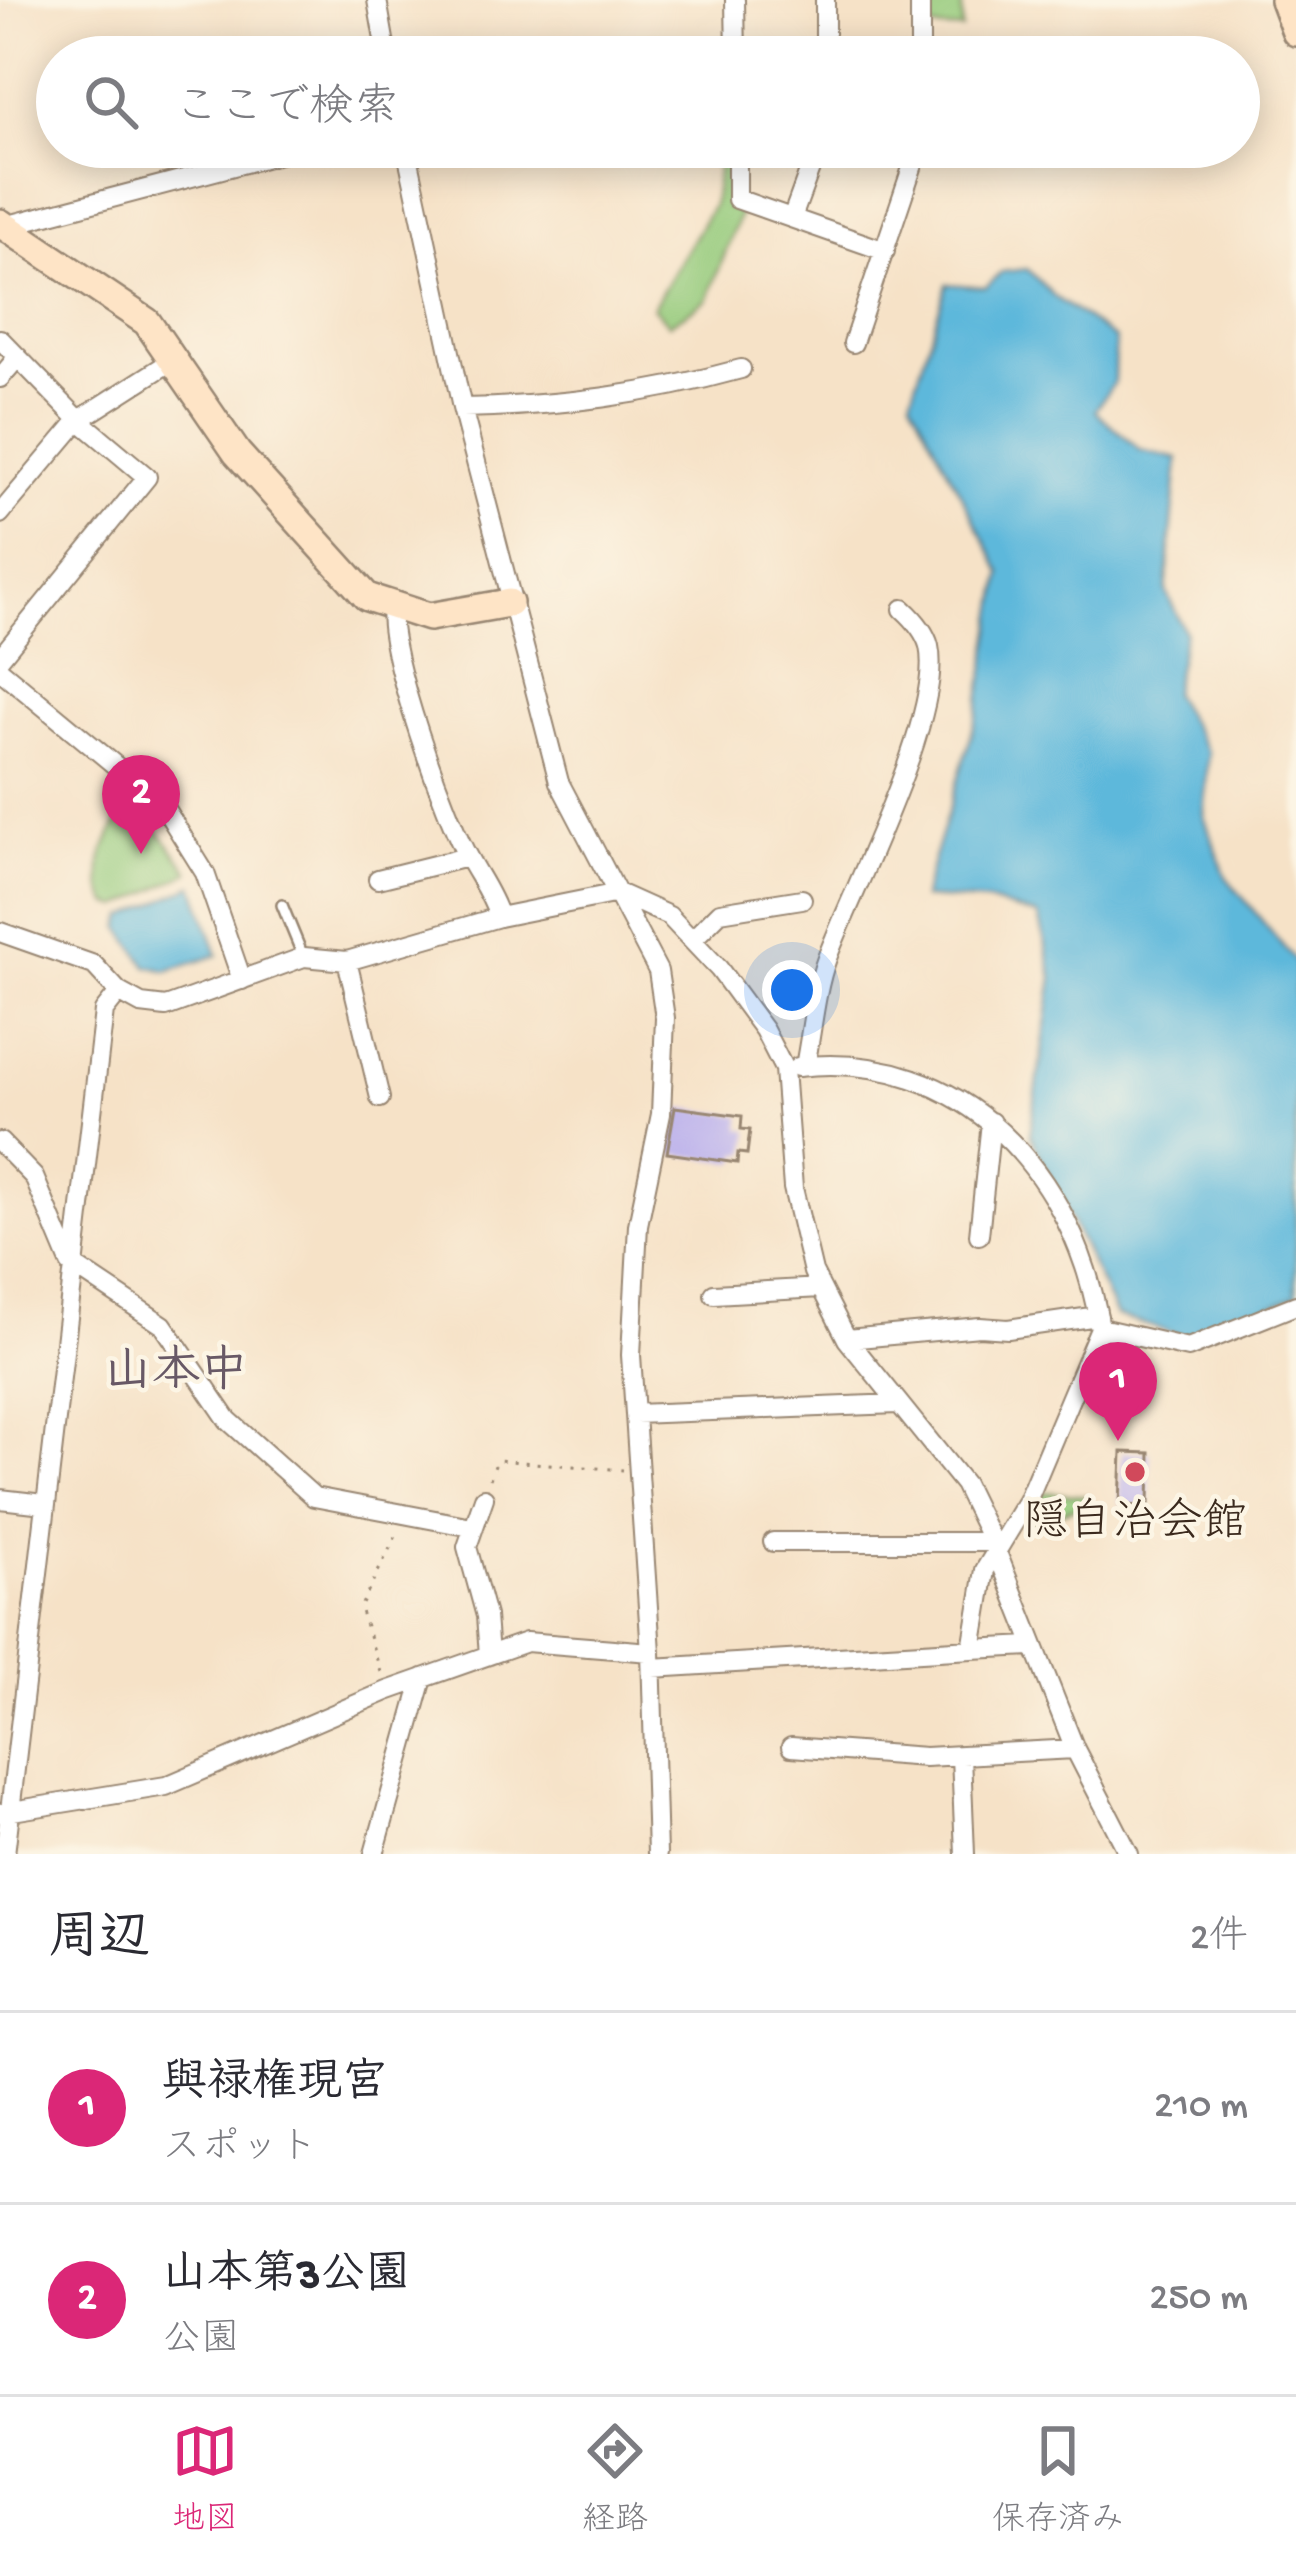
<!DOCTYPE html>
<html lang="ja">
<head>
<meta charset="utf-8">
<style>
	:root { --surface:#fff; --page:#f7f7f7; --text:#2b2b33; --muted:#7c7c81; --line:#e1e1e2; --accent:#db2777 }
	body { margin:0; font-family:"Gochi Hand","Klee One",sans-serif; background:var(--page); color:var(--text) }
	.you { position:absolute; left:792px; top:990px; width:42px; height:42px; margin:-30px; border:9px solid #fff; border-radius:50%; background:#1a73e8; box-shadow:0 0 0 18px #1a73e833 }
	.badge { display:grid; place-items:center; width:78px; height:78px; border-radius:50%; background:var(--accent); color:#fff; font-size:39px; font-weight:700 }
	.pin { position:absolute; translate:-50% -99px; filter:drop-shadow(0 3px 6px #0008) }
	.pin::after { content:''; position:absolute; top:63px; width:42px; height:36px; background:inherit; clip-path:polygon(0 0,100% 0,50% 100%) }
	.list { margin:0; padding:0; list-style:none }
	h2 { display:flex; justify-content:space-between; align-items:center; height:156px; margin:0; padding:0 48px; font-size:51px }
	h2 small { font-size:39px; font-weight:400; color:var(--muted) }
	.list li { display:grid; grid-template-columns:78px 1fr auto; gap:36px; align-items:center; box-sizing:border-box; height:192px; padding:0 48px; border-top:3px solid var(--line) }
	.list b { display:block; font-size:45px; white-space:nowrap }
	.list p { margin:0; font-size:39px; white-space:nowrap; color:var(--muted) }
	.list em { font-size:39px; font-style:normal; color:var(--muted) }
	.icon { flex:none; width:66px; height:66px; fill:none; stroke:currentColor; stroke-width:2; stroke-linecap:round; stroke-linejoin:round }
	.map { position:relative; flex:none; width:1296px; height:1854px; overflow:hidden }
	.search { position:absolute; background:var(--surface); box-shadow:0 6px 30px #0003; left:36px; right:36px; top:36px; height:132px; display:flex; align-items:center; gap:30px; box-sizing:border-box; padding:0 42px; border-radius:66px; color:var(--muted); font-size:45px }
	.sheet { height:540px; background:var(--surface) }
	nav { display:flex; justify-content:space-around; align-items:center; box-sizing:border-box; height:168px; border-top:3px solid var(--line); background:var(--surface); font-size:33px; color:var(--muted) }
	nav a { display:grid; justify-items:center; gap:6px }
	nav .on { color:var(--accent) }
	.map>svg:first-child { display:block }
</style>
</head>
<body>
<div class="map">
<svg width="1296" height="1854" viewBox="0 0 1296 1854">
	<rect width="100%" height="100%" fill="#fcf5e5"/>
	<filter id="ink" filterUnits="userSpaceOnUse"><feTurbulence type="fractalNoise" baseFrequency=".00833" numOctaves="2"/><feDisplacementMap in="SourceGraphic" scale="24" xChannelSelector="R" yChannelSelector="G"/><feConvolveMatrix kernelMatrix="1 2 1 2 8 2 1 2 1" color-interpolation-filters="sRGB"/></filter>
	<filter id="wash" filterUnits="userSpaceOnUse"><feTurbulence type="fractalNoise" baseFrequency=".004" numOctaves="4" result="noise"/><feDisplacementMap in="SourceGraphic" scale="48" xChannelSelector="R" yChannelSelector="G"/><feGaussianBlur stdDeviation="2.7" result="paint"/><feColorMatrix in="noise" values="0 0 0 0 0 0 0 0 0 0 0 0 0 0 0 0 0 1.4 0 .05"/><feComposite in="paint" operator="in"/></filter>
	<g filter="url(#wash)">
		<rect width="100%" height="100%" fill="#f6e2c7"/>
		<path fill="#95ca7c" stroke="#687a4d" stroke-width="3" d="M 929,0 L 962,0 L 962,30 L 930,28 Z
			M 719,161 L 728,161 L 727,207 L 741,212 L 707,300 L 669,324 L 653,307 L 713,205 Z
			M 133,798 L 190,872 L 120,907 L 109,904 C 87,867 112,830 133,798 Z
			M 1043,1492 L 1086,1496 L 1084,1505 L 1025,1523 Z"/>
		<path fill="#5db8db" stroke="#4c717c" stroke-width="3" d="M 1027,269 L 1056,298 L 1115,339 L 1114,382 L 1095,411 L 1140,450 L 1178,459 L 1166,592 L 1185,632 L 1172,693 L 1208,753 L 1204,817 L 1226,877 L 1296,962 L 1296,1295 L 1193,1339 L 1116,1316 L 1030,1134 L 1053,977 L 1039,916 L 988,902 L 922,898 L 977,716 L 1002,573 L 911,399 L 947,284 L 986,287 L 1002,272 Z
			M 194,885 L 218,955 L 167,971 L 147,966 L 121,928 L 125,917 Z"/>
		<g id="blocks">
			<path fill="#bbb1ec" d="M 675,1107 L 742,1116 L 741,1129 L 750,1130 L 747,1154 L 738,1153 L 737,1163 L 667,1153 Z
				M 1122,1452 L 1150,1453 L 1149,1506 L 1120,1505 Z"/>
		</g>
	</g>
	<g filter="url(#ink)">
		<use href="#blocks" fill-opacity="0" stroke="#988672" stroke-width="3"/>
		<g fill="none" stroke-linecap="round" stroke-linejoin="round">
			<defs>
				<path id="lane" d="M 282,905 L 303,956"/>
				<path id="street" d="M 377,0 L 387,57
					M 735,0 L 736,57
					M 825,0 L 825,57
					M 920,0 L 920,57
					M 406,147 L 462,408 L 559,782 L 658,971 L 665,1018 L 661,1114 L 638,1225 L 631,1355 L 651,1652 L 657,1854
					M 737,147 L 737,199 L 885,251
					M 792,218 L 818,147
					M 5,226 L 306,147
					M 0,339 L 79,420 L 147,477 L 0,658
					M 853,343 L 919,147
					M 0,378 L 18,357
					M 462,408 C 559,406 647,395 741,369
					M 0,514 L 79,420 L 173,360
					M 392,608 C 385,649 446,819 469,859 C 480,879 492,895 499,917
					M 0,670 L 162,804 L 205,873 L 242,980
					M 378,879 L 467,857
					M 0,932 L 94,965 L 119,992 L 141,1004 L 166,1007 L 304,957 L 347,961 L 499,917 L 618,893 L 669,916 L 719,969 L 764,1030 L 784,1069 L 793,1188 L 813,1272 L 847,1339 L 964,1484 L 996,1550 L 1075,1749 L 1129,1854
					M 692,940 L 720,912 L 802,899
					M 347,961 L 380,1098
					M 805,1066 C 812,1031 815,991 827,958 C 853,888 944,714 929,646 C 925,631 914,619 903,609
					M 798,1067 C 964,1048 1075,1175 1100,1328
					M 0,1142 L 34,1177 L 70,1263 L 163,1325 L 228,1420 L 314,1497 L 472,1527
					M 979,1235 L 991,1122
					M 714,1294 L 821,1288
					M 847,1339 L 980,1327 L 1008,1329 L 1098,1316
					M 635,1414 L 898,1404
					M 484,1498 L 467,1547 L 486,1616 L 489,1655
					M 0,1499 L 44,1504
					M 773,1542 L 993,1542
					M 972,1649 L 1031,1646
					M 652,1668 L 972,1649 L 985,1570 L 1027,1501 L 1100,1328 L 1188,1348 L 1296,1305
					M 791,1747 L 925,1757 L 1075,1749
					M 961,1756 L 965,1854
					M 0,1813 L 166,1786 L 387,1691 L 526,1642 L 651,1652
					M 5,1854 L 104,1011 L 119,992
					M 374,1854 L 423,1678"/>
				<path id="secondary" d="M 1284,0 L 1296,32
					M 0,223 L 147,322 L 237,453 L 367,597 L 429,617 L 509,603"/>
			</defs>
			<use href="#lane" stroke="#988672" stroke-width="14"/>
			<use href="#street" stroke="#988672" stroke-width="22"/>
			<use href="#secondary" stroke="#988672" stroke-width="32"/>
			<path stroke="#988672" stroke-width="3" stroke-dasharray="3 9" stroke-linecap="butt" d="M 490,1479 L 497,1460 L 623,1470
				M 381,1672 L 360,1608 L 398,1532"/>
			<use href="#lane" stroke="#fff" stroke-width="9"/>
			<use href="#street" stroke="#fff" stroke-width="18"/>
			<use href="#secondary" stroke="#fee4c6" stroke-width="27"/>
		</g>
	</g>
	<circle fill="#d1495b" stroke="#fcf5e5" stroke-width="4.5" cx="1135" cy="1472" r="12"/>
	<g text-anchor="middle" stroke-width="9" stroke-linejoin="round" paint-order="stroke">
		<g font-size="45" fill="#3b2a1e" stroke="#fcf5e5">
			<text x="1135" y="1534">隠自治会館</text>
		</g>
		<g font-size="48" font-weight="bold" fill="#685966" stroke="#fcf5e5">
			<text x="176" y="1384">山本中</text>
		</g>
	</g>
</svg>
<div class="you"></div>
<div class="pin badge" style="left:1118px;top:1441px">1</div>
<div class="pin badge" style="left:141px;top:854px">2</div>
<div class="search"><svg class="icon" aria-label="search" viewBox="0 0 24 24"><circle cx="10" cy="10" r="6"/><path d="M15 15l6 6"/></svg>ここで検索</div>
</div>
<section class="sheet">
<h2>周辺<small>2件</small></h2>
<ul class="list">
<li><span class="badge">1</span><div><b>與禄権現宮</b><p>スポット</p></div><em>210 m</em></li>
<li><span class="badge">2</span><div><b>山本第3公園</b><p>公園</p></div><em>250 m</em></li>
</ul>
</section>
<nav>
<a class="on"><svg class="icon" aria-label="map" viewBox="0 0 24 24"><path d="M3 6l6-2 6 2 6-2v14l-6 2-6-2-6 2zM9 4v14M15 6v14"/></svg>地図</a>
<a><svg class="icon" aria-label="directions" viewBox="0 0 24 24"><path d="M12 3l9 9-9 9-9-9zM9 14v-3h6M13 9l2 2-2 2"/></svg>経路</a>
<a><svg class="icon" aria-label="saved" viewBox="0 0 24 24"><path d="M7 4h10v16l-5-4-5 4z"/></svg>保存済み</a>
</nav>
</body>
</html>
